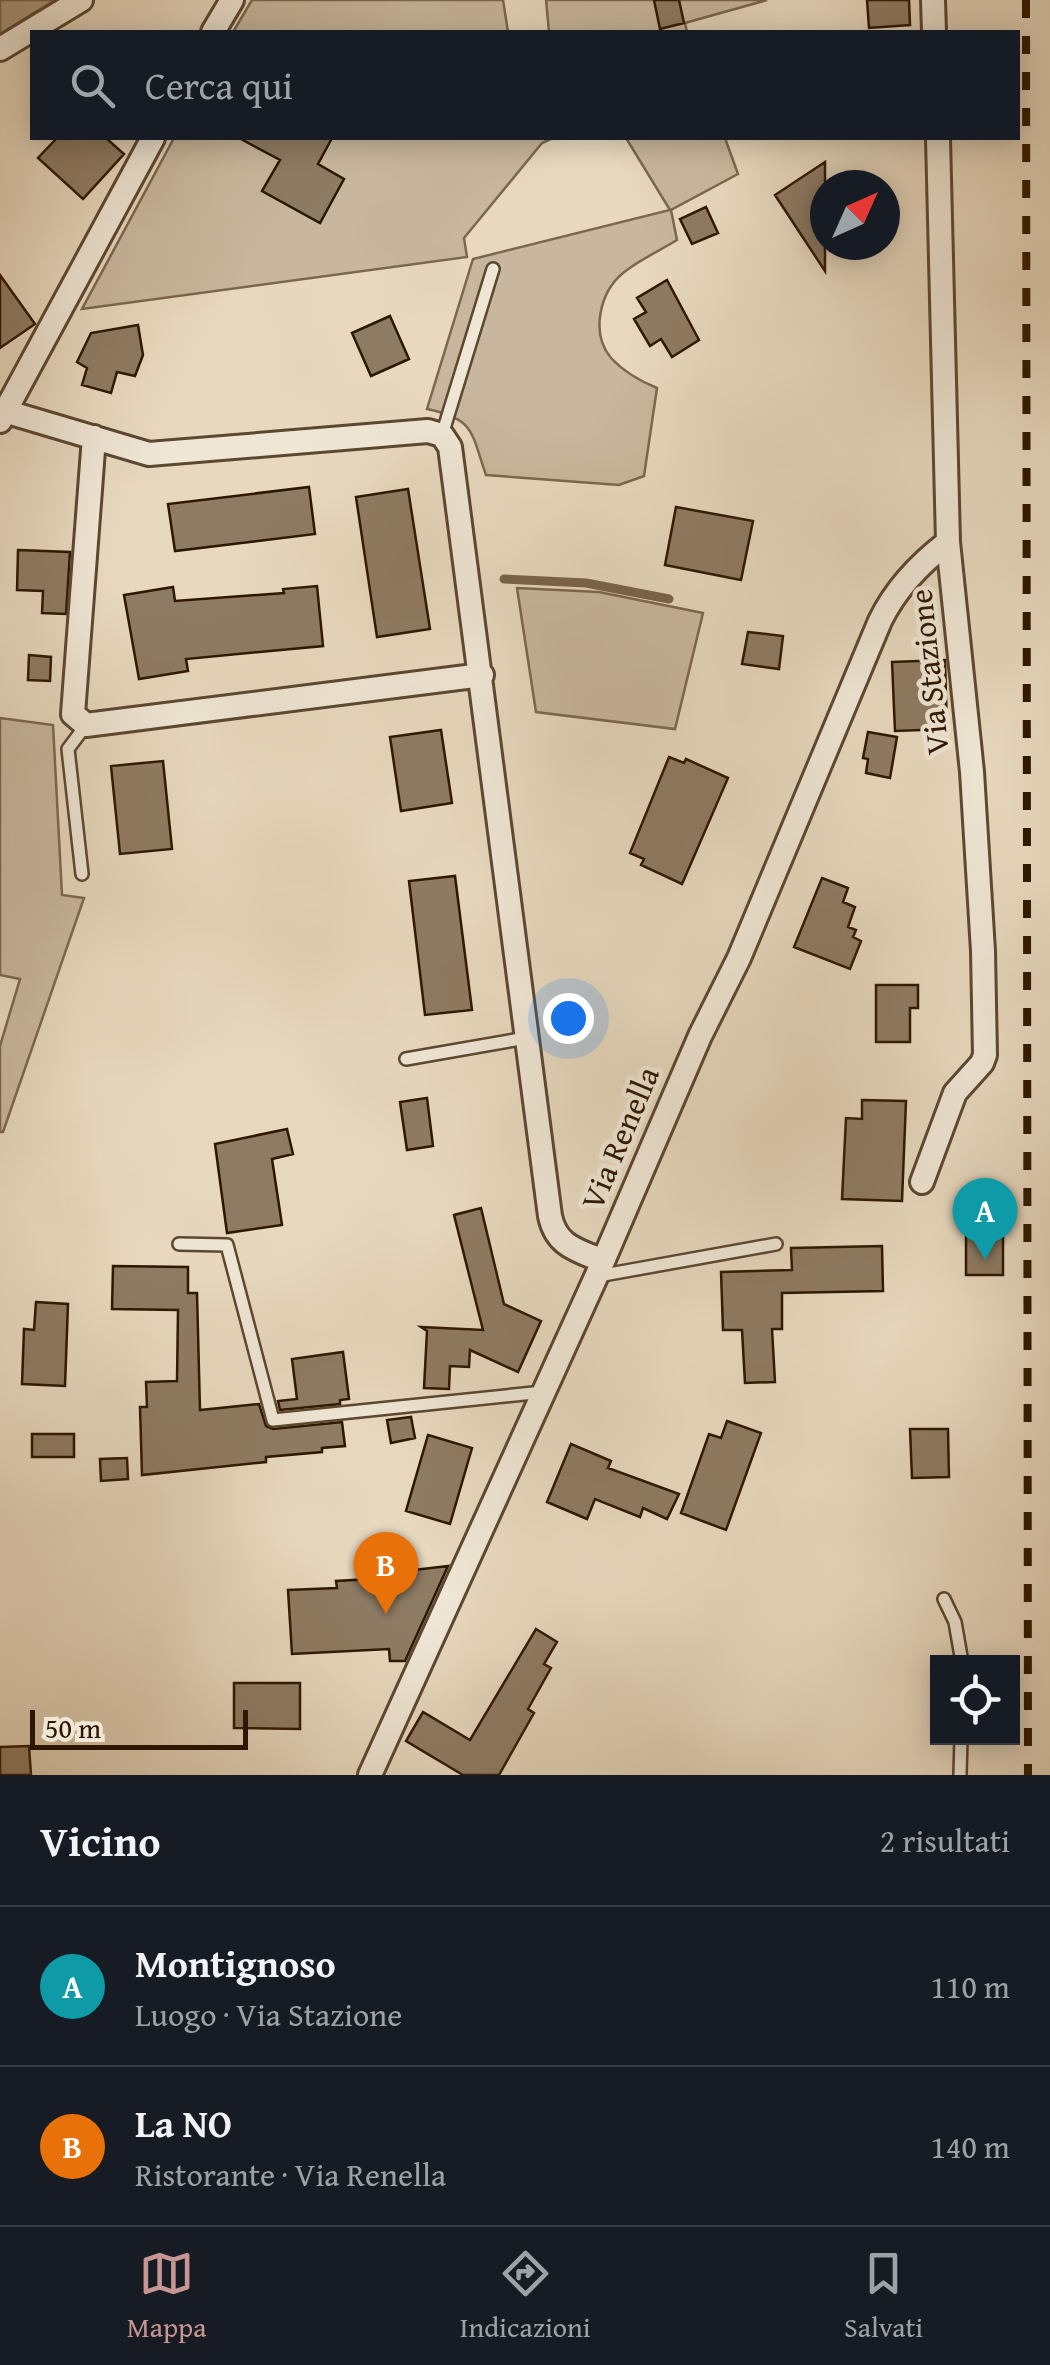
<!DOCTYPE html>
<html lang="it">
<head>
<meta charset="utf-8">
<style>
	:root { --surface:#171b24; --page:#20242c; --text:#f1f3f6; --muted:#9ea1a6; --line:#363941; --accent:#c59692 }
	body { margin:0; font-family:"Gentium Book Plus",serif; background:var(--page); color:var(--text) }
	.controls { position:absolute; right:30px; bottom:30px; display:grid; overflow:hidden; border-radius:0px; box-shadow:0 5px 25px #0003 }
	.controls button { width:90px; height:90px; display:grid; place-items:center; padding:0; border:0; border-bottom:2px solid var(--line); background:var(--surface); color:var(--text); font:50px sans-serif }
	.compass { position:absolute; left:810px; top:170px; width:90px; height:90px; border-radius:50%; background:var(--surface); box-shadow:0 5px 25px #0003; rotate:45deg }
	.scale { position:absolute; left:30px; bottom:25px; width:218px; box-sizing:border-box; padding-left:10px; border:5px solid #2e1700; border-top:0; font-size:28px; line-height:35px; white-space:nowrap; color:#2e1700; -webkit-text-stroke:8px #efe6d5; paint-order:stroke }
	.you { position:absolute; left:568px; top:1018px; width:35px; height:35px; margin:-25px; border:8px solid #fff; border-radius:50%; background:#1a73e8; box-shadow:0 0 0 15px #1a73e833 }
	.badge { display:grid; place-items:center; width:65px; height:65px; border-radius:50%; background:var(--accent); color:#fff; font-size:32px; font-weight:700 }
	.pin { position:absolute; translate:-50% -82px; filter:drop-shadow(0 2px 5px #0008) }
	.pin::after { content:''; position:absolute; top:52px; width:35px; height:30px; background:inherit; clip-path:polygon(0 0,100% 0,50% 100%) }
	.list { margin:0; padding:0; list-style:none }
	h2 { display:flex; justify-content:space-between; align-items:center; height:130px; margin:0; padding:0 40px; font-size:42px }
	h2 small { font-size:32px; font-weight:400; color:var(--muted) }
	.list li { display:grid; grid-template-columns:65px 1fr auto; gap:30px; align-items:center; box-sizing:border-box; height:160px; padding:0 40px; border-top:2px solid var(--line) }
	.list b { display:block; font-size:38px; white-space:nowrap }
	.list p { margin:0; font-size:32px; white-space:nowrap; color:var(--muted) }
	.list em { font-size:32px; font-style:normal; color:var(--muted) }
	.icon { flex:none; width:55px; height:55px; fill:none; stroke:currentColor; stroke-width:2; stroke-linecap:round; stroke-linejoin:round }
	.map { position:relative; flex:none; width:1050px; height:1775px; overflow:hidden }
	.search { position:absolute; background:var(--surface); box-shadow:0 5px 25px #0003; left:30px; right:30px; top:30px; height:110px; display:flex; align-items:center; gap:25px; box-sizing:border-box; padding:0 35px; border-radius:0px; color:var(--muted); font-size:38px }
	.sheet { height:450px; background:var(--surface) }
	nav { display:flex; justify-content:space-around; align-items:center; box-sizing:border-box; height:140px; border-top:2px solid var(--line); background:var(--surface); font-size:28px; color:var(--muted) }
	nav a { display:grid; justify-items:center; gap:5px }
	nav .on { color:var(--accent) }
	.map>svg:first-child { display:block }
</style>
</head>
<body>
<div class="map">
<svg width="1050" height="1775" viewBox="0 0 1050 1775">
	<rect width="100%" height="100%" fill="#e7d8be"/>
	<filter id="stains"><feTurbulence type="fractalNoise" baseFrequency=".002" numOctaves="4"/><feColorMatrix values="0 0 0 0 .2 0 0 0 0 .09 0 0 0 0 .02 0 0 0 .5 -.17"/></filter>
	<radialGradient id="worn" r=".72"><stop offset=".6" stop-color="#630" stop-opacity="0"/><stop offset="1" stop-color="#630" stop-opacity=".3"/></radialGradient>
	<path fill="#c8b79e" stroke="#7b674f" stroke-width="2.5" d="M 252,0 L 503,0 L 508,32 L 233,32 Z
		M 546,0 L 767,0 L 685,23 L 687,32 L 549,32 Z
		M 174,138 L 553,138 L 542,143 L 464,238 L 467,257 L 82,309 Z
		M 626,138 L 725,138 L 738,174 L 671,210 L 677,240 C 659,251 639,260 623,273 C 600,292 590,333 611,358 C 624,372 640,381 657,388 L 644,476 L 619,485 L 486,475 C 471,432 475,419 427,409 L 473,259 L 670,210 Z
		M 517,588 L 599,592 L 703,613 L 675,729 L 536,712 Z
		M 0,718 L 53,725 L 62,895 L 84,898 L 3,1132 L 0,1132 L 0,1046 L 20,979 L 0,975 Z"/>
	<path fill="#a8967d" stroke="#77634b" stroke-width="2.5" d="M 0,0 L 55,0 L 0,34 Z"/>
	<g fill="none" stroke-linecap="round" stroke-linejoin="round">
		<path stroke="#77634b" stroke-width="9" d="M 504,579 L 586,583 L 669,599"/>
	</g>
	<path fill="#8e7b63" stroke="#2e1700" stroke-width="2.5" d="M 654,0 L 679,0 L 684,23 L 660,29 Z
		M 867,0 L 909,0 L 910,25 L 869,28 Z
		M 57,138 L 106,138 L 124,154 L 83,199 L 38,158 Z
		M 239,138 L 332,138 L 318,164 L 344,179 L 320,223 L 262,191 L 280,160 Z
		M 825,162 L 825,271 L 775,195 Z
		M 706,207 L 718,233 L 692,244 L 680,219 Z
		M 0,275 L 35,324 L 0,348 Z
		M 667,280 L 699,340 L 672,357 L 661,339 L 650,346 L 634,319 L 646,312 L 637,298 Z
		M 390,316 L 409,359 L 371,376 L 352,333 Z
		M 138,325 L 143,355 L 135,376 L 117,372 L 111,393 L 82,385 L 87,368 L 77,362 L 91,333 Z
		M 309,487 L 315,534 L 175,551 L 168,504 Z
		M 408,489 L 430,629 L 377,637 L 356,497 Z
		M 676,507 L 753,521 L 741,580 L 665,565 Z
		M 18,550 L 70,552 L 66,614 L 42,613 L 43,591 L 17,590 Z
		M 317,586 L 323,646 L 186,659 L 188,671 L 139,679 L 124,595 L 173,587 L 175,601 L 284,593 L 283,589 Z
		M 748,632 L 783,636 L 779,669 L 742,664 Z
		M 29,655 L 51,657 L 50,681 L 28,680 Z
		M 945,660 L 947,729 L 895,731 L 892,662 Z
		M 441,730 L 452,803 L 401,811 L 390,737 Z
		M 868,732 L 897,737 L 890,778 L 866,773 L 868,759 L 863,758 Z
		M 669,757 L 684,763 L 686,759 L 728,778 L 682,884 L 641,865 L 644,859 L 630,853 Z
		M 163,761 L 172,849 L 120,854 L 111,766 Z
		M 455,876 L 472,1010 L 425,1015 L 409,881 Z
		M 822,878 L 848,888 L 843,902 L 855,907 L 848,927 L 856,930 L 853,937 L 861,941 L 850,969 L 794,947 Z
		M 876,985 L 918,985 L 918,1008 L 910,1008 L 910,1042 L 876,1042 Z
		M 427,1098 L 433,1146 L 407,1150 L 400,1102 Z
		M 862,1100 L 906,1101 L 902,1201 L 842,1199 L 846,1118 L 862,1119 Z
		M 287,1129 L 293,1154 L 272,1159 L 282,1225 L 227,1233 L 215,1144 Z
		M 481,1208 L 504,1304 L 541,1321 L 518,1372 L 470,1350 L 469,1367 L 450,1366 L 449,1389 L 424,1388 L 427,1331 L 421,1327 L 483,1330 L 454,1215 Z
		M 966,1215 L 1003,1215 L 1003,1275 L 966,1275 Z
		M 882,1246 L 883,1291 L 782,1293 L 782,1329 L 772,1329 L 775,1382 L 745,1383 L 742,1330 L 723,1330 L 721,1272 L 792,1270 L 791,1248 Z
		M 113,1266 L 188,1267 L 188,1293 L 197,1293 L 200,1410 L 259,1404 L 266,1426 L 273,1429 L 342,1422 L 345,1446 L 322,1448 L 322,1452 L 266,1457 L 266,1462 L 142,1475 L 140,1407 L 147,1407 L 146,1382 L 177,1381 L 178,1310 L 112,1309 Z
		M 36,1302 L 68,1304 L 65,1386 L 22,1384 L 24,1329 L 34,1330 Z
		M 343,1352 L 349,1399 L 340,1400 L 340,1404 L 280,1410 L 278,1401 L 297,1399 L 292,1359 Z
		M 411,1417 L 415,1438 L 391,1443 L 387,1420 Z
		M 727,1421 L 761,1433 L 726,1530 L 681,1513 L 709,1434 L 721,1438 Z
		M 910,1429 L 948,1429 L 949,1477 L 912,1478 Z
		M 32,1434 L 74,1434 L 74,1457 L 32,1457 Z
		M 428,1435 L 472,1448 L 450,1524 L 406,1511 Z
		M 571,1444 L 611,1461 L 608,1468 L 679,1494 L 667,1519 L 643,1508 L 640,1517 L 595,1499 L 587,1519 L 547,1502 Z
		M 127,1458 L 128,1479 L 101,1481 L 100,1459 Z
		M 448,1566 L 405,1661 L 390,1661 L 389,1649 L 292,1654 L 288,1590 L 337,1588 L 336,1581 L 388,1578 L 387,1573 Z
		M 536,1629 L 557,1642 L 544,1664 L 551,1668 L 528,1709 L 534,1713 L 499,1775 L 463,1775 L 406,1741 L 423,1712 L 470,1740 Z
		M 234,1683 L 300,1683 L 300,1729 L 234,1728 Z
		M 29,1746 L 31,1775 L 0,1775 L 0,1747 Z"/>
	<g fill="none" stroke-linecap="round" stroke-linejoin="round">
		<defs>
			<path id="lane" d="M 442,435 L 493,269
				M 82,874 L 68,749 L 86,725
				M 406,1059 L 526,1038
				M 179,1244 L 227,1245 L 273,1420 L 543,1392
				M 598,1276 L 776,1244
				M 944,1599 L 955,1622 L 962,1662
				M 960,1775 L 961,1738"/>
			<path id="street" d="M 933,0 L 934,32
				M 213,32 L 232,0
				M 0,49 L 81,0
				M 4,411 L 149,454 L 428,431 L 442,435 L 450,447 L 550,1216 C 556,1246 577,1250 603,1261
				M 0,421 L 153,138
				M 94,437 L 73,714 L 86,725 L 482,675
				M 922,1182 L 955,1093 L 982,1063 L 985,1055 L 983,951 L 972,772 L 948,542 L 938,138
				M 370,1775 L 601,1266 L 700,1036 L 739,958 L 880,621 C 896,588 919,564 948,542"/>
		</defs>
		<use href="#lane" stroke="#5c4730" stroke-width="16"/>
		<use href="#street" stroke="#5c4730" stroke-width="28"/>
		<use href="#lane" stroke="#efe6d5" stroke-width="11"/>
		<use href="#street" stroke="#efe6d5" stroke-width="22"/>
		<path stroke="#2e1700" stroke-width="8" stroke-dasharray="18 18" stroke-linecap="butt" d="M 1026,0 L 1028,1775"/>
	</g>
	<g text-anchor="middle" stroke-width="9" stroke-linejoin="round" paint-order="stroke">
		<g font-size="32" fill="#2e1700" stroke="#efe6d5">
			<text transform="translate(929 672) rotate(-96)" y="11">Via Stazione</text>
			<text transform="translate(620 1138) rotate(-67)" y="11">Via Renella</text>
		</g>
	</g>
	<rect width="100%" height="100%" filter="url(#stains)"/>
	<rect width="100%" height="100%" fill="url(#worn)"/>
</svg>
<div class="controls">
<button><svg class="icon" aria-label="locate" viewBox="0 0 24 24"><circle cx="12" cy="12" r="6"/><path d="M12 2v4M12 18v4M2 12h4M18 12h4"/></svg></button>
</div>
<svg class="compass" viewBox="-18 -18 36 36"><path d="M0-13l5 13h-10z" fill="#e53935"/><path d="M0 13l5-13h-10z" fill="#9ea1a6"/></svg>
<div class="scale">50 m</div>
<div class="you"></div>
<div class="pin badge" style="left:985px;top:1260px;background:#0f9aa8">A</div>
<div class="pin badge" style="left:386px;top:1614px;background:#e8710a">B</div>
<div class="search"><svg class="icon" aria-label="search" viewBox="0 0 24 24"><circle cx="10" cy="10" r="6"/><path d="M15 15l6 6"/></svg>Cerca qui</div>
</div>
<section class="sheet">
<h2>Vicino<small>2 risultati</small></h2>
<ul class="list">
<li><span class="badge" style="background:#0f9aa8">A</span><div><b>Montignoso</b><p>Luogo · Via Stazione</p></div><em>110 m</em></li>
<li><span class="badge" style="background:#e8710a">B</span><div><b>La NO</b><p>Ristorante · Via Renella</p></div><em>140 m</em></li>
</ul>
</section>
<nav>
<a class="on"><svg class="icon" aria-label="map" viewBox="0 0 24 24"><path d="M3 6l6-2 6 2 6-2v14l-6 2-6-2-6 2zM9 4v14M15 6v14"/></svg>Mappa</a>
<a><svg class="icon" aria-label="directions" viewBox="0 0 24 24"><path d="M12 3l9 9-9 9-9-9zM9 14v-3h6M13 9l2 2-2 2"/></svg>Indicazioni</a>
<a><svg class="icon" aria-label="saved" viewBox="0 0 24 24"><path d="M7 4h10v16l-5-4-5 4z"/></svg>Salvati</a>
</nav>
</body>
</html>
